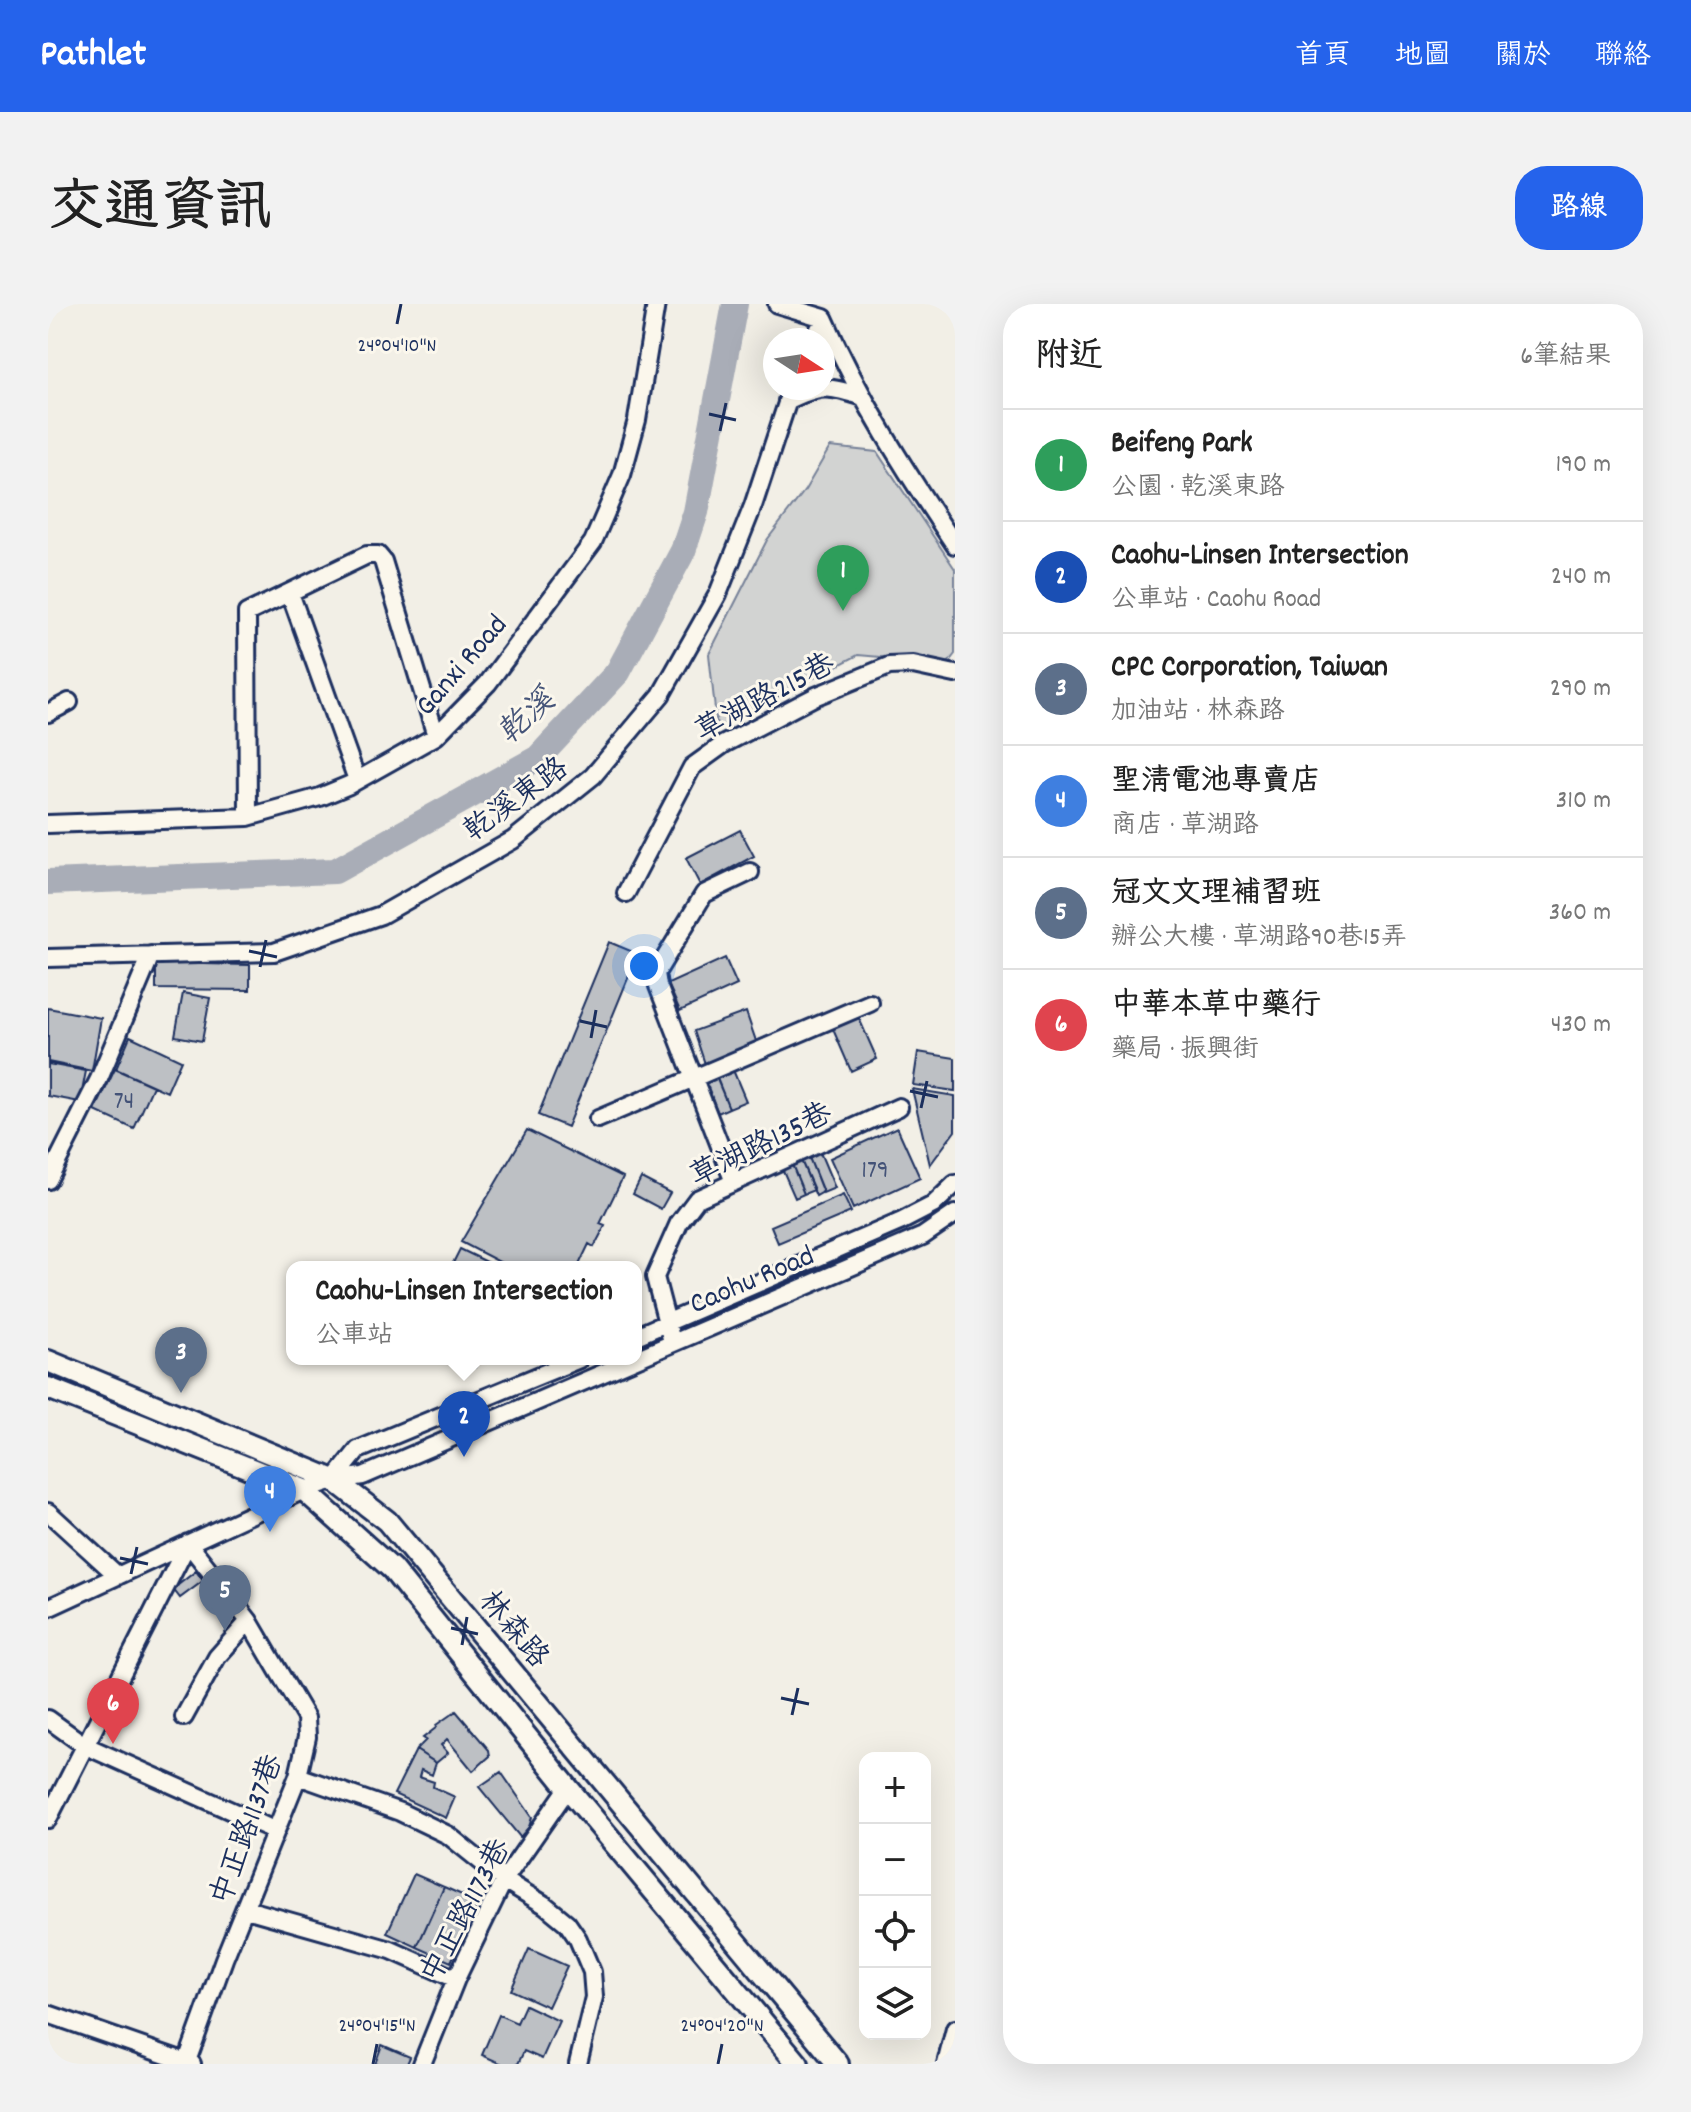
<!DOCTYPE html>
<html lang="zh-TW">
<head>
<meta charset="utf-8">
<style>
	:root { --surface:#fff; --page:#f2f2f2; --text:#222; --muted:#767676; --line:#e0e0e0; --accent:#2563eb }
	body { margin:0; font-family:Dekko,"LXGW WenKai TC",sans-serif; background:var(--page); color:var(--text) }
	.controls { position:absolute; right:24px; bottom:24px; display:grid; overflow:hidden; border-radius:16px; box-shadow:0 8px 32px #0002 }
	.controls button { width:72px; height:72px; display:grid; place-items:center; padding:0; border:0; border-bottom:2px solid var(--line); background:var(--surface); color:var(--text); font:40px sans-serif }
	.compass { position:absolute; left:715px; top:24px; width:72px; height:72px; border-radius:50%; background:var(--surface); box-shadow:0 8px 32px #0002; rotate:102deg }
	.you { position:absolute; left:596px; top:662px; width:28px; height:28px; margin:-20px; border:6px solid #fff; border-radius:50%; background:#1a73e8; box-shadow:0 0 0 12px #1a73e833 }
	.badge { display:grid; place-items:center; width:52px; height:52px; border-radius:50%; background:var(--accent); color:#fff; font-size:26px; font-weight:700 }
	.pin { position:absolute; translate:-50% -66px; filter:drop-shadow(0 2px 4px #0008) }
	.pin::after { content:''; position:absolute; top:42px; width:28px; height:24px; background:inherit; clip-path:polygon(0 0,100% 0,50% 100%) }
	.popup { position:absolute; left:238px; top:957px; width:356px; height:104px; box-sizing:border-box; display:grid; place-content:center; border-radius:16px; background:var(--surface); filter:drop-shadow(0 2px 6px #0005); font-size:26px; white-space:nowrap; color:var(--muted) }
	.popup b { font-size:30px; color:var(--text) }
	.popup::after { content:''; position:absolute; left:50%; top:100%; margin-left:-16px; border:16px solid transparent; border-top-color:var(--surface) }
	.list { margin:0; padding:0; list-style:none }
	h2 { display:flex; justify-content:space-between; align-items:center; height:104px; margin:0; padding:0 32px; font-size:34px }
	h2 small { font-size:26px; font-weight:400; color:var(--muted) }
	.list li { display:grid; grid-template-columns:52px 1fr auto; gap:24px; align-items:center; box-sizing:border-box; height:112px; padding:0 32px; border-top:2px solid var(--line) }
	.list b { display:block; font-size:30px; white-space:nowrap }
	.list p { margin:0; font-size:26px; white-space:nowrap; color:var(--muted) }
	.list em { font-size:26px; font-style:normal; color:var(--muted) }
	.icon { flex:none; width:44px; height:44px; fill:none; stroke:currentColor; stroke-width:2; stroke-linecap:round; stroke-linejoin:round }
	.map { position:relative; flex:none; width:907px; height:1760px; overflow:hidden; border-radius:32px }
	header { display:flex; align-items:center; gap:48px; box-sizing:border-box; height:112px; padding:0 40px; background:var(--accent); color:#fff }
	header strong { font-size:38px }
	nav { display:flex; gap:44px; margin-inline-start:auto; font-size:28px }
	.intro { display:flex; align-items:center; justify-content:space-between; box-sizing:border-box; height:192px; padding:0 48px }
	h1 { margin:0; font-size:56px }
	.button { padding:20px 36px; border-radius:32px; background:var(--accent); color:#fff; font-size:28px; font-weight:700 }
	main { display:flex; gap:48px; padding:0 48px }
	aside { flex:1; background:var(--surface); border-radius:32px; box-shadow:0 8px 32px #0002 }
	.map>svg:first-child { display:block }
</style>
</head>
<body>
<header>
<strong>Pathlet</strong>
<nav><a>首頁</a><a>地圖</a><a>關於</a><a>聯絡</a></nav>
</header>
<div class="intro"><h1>交通資訊</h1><a class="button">路線</a></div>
<main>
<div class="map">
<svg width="907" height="1760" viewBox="0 0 907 1760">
	<rect width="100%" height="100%" fill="#f2efe6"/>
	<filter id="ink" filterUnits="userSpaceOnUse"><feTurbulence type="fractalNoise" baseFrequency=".0125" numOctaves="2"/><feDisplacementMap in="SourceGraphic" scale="16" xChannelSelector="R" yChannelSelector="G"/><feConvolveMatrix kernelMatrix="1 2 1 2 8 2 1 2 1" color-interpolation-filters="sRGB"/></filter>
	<g filter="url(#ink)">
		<path fill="#d2d3d2" stroke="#768198" stroke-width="2" d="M 782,143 L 829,148 L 907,265 L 907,350 L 900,359 L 810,351 L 669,424 L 661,350 L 719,236 L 757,186 Z"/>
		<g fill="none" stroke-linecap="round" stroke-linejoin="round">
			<path stroke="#a9adb7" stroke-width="26" d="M 0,578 L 287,567 L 490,454 L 570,368 L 635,247 L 648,208 L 687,0"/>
		</g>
		<path fill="#bdc0c4" stroke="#1b2f5e" stroke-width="2" d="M 692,526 L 706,552 L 652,581 L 638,554 Z
			M 561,638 L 590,650 L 519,823 L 490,811 Z
			M 677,654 L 689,681 L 632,707 L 620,680 Z
			M 108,659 L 202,661 L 202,686 L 108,685 Z
			M 135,689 L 162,694 L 154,737 L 127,732 Z
			M 0,704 L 53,714 L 44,767 L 0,758 Z
			M 698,708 L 709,740 L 657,760 L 646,727 Z
			M 810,712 L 829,755 L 803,767 L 784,723 Z
			M 82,732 L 133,756 L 119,788 L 68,765 Z
			M 870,748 L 907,754 L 907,787 L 865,781 Z
			M 0,760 L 38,767 L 32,798 L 0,792 Z
			M 67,765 L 105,782 L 86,825 L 47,807 Z
			M 685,766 L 698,797 L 681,804 L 668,773 Z
			M 668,772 L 681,804 L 670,809 L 657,777 Z
			M 864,785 L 907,792 L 907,827 L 882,861 Z
			M 849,823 L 872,874 L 805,905 L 782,854 Z
			M 479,826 L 575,873 L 552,920 L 557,922 L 546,943 L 541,940 L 530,963 L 461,963 L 413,938 Z
			M 771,846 L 787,884 L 775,889 L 760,851 Z
			M 760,851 L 775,888 L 768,892 L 752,854 Z
			M 752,854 L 766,886 L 756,890 L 743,858 Z
			M 743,858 L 756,890 L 747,894 L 733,862 Z
			M 593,874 L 622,889 L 613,905 L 585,890 Z
			M 795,891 L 803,908 L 730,939 L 723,922 Z
			M 412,945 L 443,960 L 441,963 L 403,963 Z
			M 413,1055 L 431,1055 L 427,1063 Z
			M 148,1267 L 155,1277 L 132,1294 L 125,1285 Z
			M 408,1407 L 441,1446 L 442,1452 L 425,1467 L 399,1435 L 393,1441 L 400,1449 L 388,1459 L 368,1446 L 378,1436 L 375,1434 L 389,1423 L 388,1421 Z
			M 368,1446 L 388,1459 L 384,1471 L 373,1466 L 371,1473 L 386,1478 L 385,1483 L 407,1493 L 398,1514 L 346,1490 Z
			M 453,1468 L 484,1513 L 481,1523 L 472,1533 L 431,1483 Z
			M 366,1570 L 396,1583 L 369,1643 L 339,1629 Z
			M 396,1583 L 430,1598 L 403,1658 L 369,1643 Z
			M 481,1645 L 519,1662 L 500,1703 L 463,1686 Z
			M 477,1701 L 511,1717 L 494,1755 L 476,1747 L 470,1760 L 454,1760 L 434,1751 L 451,1711 L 469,1719 Z
			M 334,1741 L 362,1753 L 359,1760 L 327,1760 Z"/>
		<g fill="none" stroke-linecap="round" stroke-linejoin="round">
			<defs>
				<path id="minor" d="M 729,0 L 776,14 C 811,94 858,168 907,241
					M 766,36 L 776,14
					M 739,97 C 771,81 780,81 815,93
					M 242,289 L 309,476
					M 0,409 L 21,398
					M 200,513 L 199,309 L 319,251 L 330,251 L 335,257 L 388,432
					M 0,520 L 200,513 L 272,493 L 301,481 L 388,432 L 440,379 L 545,238 L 574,171 L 589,116 L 608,0
					M 578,589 L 644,463 L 676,440 L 768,392 L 841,362 L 865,361 L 907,370
					M 0,654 L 226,648 L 333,611 L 465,536 L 545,472 L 613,391 L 670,290 L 705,202 L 744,84
					M 550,815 L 822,699
					M 0,876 L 51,775 L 103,651
					M 686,878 L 610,682 L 608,669 L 656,590 L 702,568
					M 588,1032 L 854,917 L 885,901 L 907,880
					M 624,1038 L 607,973 L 631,919 L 649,895 L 851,803
					M 286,1176 L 310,1146 L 531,1055
					M 0,1208 L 70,1272
					M 0,1304 L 256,1186 L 286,1176 L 315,1172 L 875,932 L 907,910
					M 136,1413 L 169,1353 L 201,1317
					M 0,1415 L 36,1441 L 228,1527
					M 250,1472 L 352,1508 L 400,1531 L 456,1576 L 497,1601 L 519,1619 L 530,1635 L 544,1668 L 546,1693 L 530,1760
					M 0,1515 L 140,1239 L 201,1317 L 258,1414 L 259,1433 L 250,1472 L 176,1655 L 138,1760
					M 198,1605 L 343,1646 L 408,1675
					M 0,1710 L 144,1760
					M 374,1760 L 408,1675 L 456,1576 L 520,1484
					M 898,1760 L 907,1725"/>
				<path id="major" d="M 0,1057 L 286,1176 L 339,1217 L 790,1760
					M 0,1084 L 256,1186 L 344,1265 L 520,1484 L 750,1760"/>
			</defs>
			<use href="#minor" stroke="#1b2f5e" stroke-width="22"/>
			<use href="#major" stroke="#1b2f5e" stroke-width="26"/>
			<use href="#minor" stroke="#fbf7ec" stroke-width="16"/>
			<use href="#major" stroke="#fbf7ec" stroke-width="20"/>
		</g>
	</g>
	<path fill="none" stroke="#1b2f5e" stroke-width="3" d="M 349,20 L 353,0M 661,110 L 688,116M 672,127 L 678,99M 201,647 L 229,653M 212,663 L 218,636M 532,717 L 559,723M 543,734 L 548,706M 862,787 L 890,793M 873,804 L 879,777M 72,1254 L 100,1260M 83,1270 L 89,1243M 403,1324 L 430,1330M 414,1341 L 419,1313M 733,1394 L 761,1400M 744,1411 L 750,1384M 325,1760 L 329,1740M 670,1760 L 674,1740"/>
	<g text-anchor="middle" stroke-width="6" stroke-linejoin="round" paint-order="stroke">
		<g font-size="26" fill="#445378">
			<text x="76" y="804">74</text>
			<text x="827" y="873">179</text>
		</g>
		<g font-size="30" fill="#1b2f5e" stroke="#fbf7ec">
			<text transform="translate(412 360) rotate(-49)" y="10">Ganxi Road</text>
			<text transform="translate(716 392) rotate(-28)" y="10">草湖路215巷</text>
			<text transform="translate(467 494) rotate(-36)" y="10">乾溪東路</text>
			<text transform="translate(712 839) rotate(-26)" y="10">草湖路135巷</text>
			<text transform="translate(703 974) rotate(-23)" y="10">Caohu Road</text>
			<text transform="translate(467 1324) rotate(50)" y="10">林森路</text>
			<text transform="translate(197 1525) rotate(-70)" y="10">中正路1137巷</text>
			<text transform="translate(416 1606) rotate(-62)" y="10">中正路1173巷</text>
		</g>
		<g font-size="32" font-style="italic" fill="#465579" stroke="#fbf7ec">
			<text transform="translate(477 411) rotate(-42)" y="11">乾溪</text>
		</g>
	</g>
	<g font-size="20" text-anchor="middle" fill="#1b2f5e" stroke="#fbf7ec" stroke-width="6" stroke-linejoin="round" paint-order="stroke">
		<text x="349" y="47">24°04'10"N</text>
		<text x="329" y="1727">24°04'15"N</text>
		<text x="674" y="1727">24°04'20"N</text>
	</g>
</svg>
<div class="controls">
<button>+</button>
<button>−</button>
<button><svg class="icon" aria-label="locate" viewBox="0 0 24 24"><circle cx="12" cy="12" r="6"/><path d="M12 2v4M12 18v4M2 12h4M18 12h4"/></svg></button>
<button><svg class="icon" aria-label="layers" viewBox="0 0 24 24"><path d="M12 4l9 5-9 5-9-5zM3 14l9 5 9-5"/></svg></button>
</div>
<svg class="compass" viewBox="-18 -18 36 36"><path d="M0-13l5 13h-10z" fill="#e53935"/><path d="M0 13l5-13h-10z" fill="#767676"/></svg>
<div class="you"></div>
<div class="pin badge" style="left:795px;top:307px;background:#2e9e5b">1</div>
<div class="pin badge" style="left:416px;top:1153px;background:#1a4fb4">2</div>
<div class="popup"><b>Caohu-Linsen Intersection</b>公車站</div>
<div class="pin badge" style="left:133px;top:1089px;background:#5c6f8a">3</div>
<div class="pin badge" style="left:222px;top:1228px;background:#3f7fe0">4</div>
<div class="pin badge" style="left:177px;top:1327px;background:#5c6f8a">5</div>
<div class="pin badge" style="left:65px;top:1440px;background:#e0444e">6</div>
</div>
<aside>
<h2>附近<small>6筆結果</small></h2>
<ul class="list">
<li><span class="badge" style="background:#2e9e5b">1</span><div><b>Beifeng Park</b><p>公園 · 乾溪東路</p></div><em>190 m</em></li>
<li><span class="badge" style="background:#1a4fb4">2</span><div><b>Caohu-Linsen Intersection</b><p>公車站 · Caohu Road</p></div><em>240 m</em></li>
<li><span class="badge" style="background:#5c6f8a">3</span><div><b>CPC Corporation, Taiwan</b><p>加油站 · 林森路</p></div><em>290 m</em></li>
<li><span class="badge" style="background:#3f7fe0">4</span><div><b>聖清電池專賣店</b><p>商店 · 草湖路</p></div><em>310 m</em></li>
<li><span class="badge" style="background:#5c6f8a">5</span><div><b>冠文文理補習班</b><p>辦公大樓 · 草湖路90巷15弄</p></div><em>360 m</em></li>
<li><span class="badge" style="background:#e0444e">6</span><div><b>中華本草中藥行</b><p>藥局 · 振興街</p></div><em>430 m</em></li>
</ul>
</aside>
</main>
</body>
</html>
